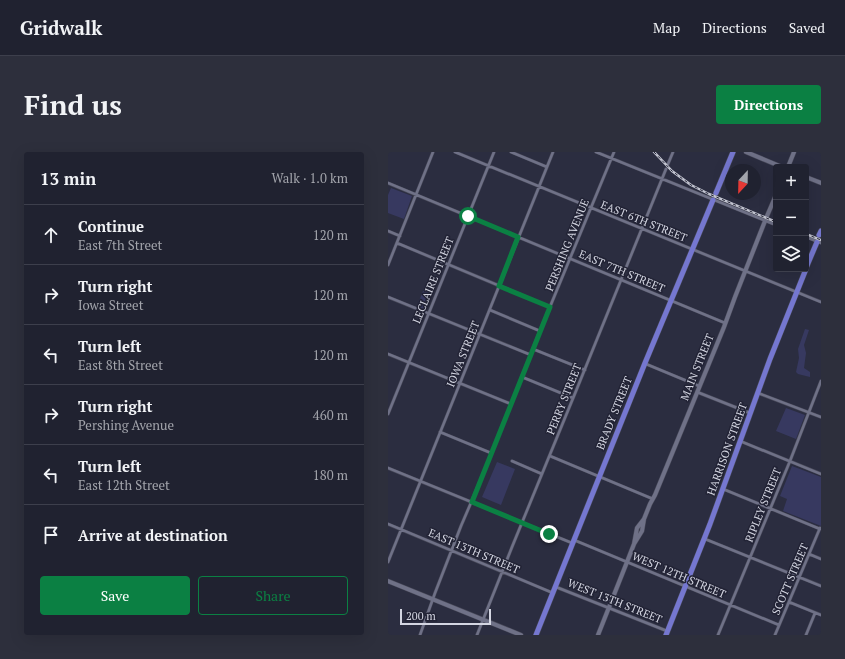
<!DOCTYPE html>
<html lang="en">
<head>
<meta charset="utf-8">
<style>
	:root { --surface:#202230; --page:#2d2f3c; --text:#f1f3f6; --muted:#a2a4ab; --line:#3d3f4c; --accent:#0b8043 }
	body { margin:0; font-family:"PT Serif",serif; background:var(--page); color:var(--text) }
	.controls { position:absolute; right:12px; top:12px; display:grid; overflow:hidden; border-radius:4px; box-shadow:0 4px 16px #0002 }
	.controls button { width:36px; height:36px; display:grid; place-items:center; padding:0; border:0; border-bottom:1px solid var(--line); background:var(--surface); color:var(--text); font:20px sans-serif }
	.compass { position:absolute; left:337px; top:12px; width:36px; height:36px; border-radius:50%; background:var(--surface); box-shadow:0 4px 16px #0002; rotate:202deg }
	.scale { position:absolute; left:12px; bottom:10px; width:91px; box-sizing:border-box; padding-left:4px; border:2px solid #d4d6e2; border-top:0; font-size:11px; line-height:14px; white-space:nowrap; color:#d4d6e2; -webkit-text-stroke:3px #222335; paint-order:stroke }
	.stop { position:absolute; width:12px; height:12px; margin:-9px; border:3px solid #0b8043; border-radius:50%; background:#fff }
	.stop.end { background:#0b8043; border-color:#fff; box-shadow:0 1px 4px #0008 }
	.list { margin:0; padding:0; list-style:none }
	h2 { display:flex; justify-content:space-between; align-items:center; height:52px; margin:0; padding:0 16px; font-size:17px }
	h2 small { font-size:13px; font-weight:400; color:var(--muted) }
	.list li { display:grid; grid-template-columns:26px 1fr auto; gap:12px; align-items:center; box-sizing:border-box; height:60px; padding:0 16px; border-top:1px solid var(--line) }
	.list b { display:block; font-size:15px; white-space:nowrap }
	.list p { margin:0; font-size:13px; white-space:nowrap; color:var(--muted) }
	.list em { font-size:13px; font-style:normal; color:var(--muted) }
	.actions { display:flex; gap:8px; padding:12px 16px }
	.actions a { flex:1; padding:9px 0; border:1px solid var(--accent); border-radius:4px; text-align:center; font-size:14px; color:var(--accent) }
	.actions .main { background:var(--accent); color:#fff }
	.icon { flex:none; width:22px; height:22px; fill:none; stroke:currentColor; stroke-width:2; stroke-linecap:round; stroke-linejoin:round }
	.map { position:relative; flex:none; width:433px; height:483px; overflow:hidden; border-radius:4px }
	header { display:flex; align-items:center; gap:24px; box-sizing:border-box; height:56px; padding:0 20px; background:var(--surface); border-bottom:1px solid var(--line) }
	header strong { font-size:19px }
	nav { display:flex; gap:22px; margin-inline-start:auto; font-size:14px }
	.intro { display:flex; align-items:center; justify-content:space-between; box-sizing:border-box; height:96px; padding:0 24px }
	h1 { margin:0; font-size:28px }
	.button { padding:10px 18px; border-radius:4px; background:var(--accent); color:#fff; font-size:14px; font-weight:700 }
	main { display:flex; gap:24px; padding:0 24px }
	aside { flex:1; background:var(--surface); border-radius:4px; box-shadow:0 4px 16px #0002 }
	.map>svg:first-child { display:block }
</style>
</head>
<body>
<header>
<strong>Gridwalk</strong>
<nav><a>Map</a><a>Directions</a><a>Saved</a></nav>
</header>
<div class="intro"><h1>Find us</h1><a class="button">Directions</a></div>
<main>
<aside>
<h2>13 min<small>Walk · 1.0 km</small></h2>
<ul class="list">
<li><svg class="icon" aria-label="ahead" viewBox="0 0 24 24"><path d="M12 20V5M6 11l6-6 6 6"/></svg><div><b>Continue</b><p>East 7th Street</p></div><em>120 m</em></li>
<li><svg class="icon" aria-label="right" viewBox="0 0 24 24"><path d="M7 20v-9h11M14 6l5 5-5 5"/></svg><div><b>Turn right</b><p>Iowa Street</p></div><em>120 m</em></li>
<li><svg class="icon" aria-label="left" viewBox="0 0 24 24"><path d="M17 20v-9H6M10 6l-5 5 5 5"/></svg><div><b>Turn left</b><p>East 8th Street</p></div><em>120 m</em></li>
<li><svg class="icon" aria-label="right" viewBox="0 0 24 24"><path d="M7 20v-9h11M14 6l5 5-5 5"/></svg><div><b>Turn right</b><p>Pershing Avenue</p></div><em>460 m</em></li>
<li><svg class="icon" aria-label="left" viewBox="0 0 24 24"><path d="M17 20v-9H6M10 6l-5 5 5 5"/></svg><div><b>Turn left</b><p>East 12th Street</p></div><em>180 m</em></li>
<li><svg class="icon" aria-label="arrive" viewBox="0 0 24 24"><path d="M6 21V4h12l-3 4 3 4H6"/></svg><div><b>Arrive at destination</b></div></li>
</ul>
<div class="actions"><a class="main">Save</a><a>Share</a></div>
</aside>
<div class="map">
<svg width="433" height="483" viewBox="0 0 433 483">
	<rect width="100%" height="100%" fill="#2b2d40"/>
	<path fill="#373960" d="M 3,36 L 24,44 L 16,67 L 0,61 L 0,43 Z
		M 37,134 L 46,138 L 38,158 L 29,154 Z
		M 417,177 L 421,178 L 416,193 L 418,201 L 416,216 L 422,220 L 422,225 L 410,222 L 408,220 L 411,206 L 410,197 Z
		M 398,256 L 417,263 L 408,287 L 388,279 Z
		M 109,310 L 127,317 L 113,353 L 94,345 Z
		M 404,314 L 433,325 L 433,374 L 395,359 L 399,347 L 392,344 Z"/>
	<g fill="none" stroke-linecap="round" stroke-linejoin="round">
		<defs>
			<path id="street" d="M 67,0 L 433,150
				M 123,0 L 159,15
				M 208,0 L 388,73
				M 280,12 L 285,0
				M 0,31 L 337,171
				M 0,79 L 12,84
				M 418,85 L 433,91
				M 9,91 L 162,155
				M 0,113 L 45,0
				M 0,145 L 143,203
				M 102,158 L 152,179
				M 145,197 L 197,218
				M 0,202 L 123,252
				M 258,212 L 311,234
				M 134,225 L 185,246
				M 309,240 L 362,261
				M 370,241 L 433,265
				M 0,262 L 106,0
				M 52,280 L 103,301
				M 352,289 L 433,322
				M 162,304 L 265,347
				M 124,309 L 154,322
				M 0,316 L 184,391
				M 335,337 L 432,377
				M 0,372 L 165,441
				M 317,387 L 433,434
				M 186,388 L 391,473
				M 421,402 L 433,407
				M 0,410 L 165,0
				M 168,435 L 279,479
				M 401,450 L 433,463
				M 32,483 L 47,441 L 73,374 L 94,325 L 152,179 L 226,0
				M 89,483 L 124,395 L 188,239 L 278,17
				M 330,483 L 402,309 L 433,229
				M 387,483 L 432,376
				M 418,483 L 427,461"/>
			<path id="secondary" d="M 358,0 L 394,15
				M 400,15 L 406,0
				M 418,25 L 433,31
				M 379,64 L 388,43
				M 256,367 L 262,352 L 267,343 L 336,175 L 347,145 L 377,69
				M 0,429 L 133,483
				M 210,483 L 239,410 L 246,392 L 249,376 L 256,367 L 254,379 L 246,392"/>
			<path id="highway" d="M 328,41 L 345,0
				M 431,83 L 433,79
				M 418,116 L 429,90
				M 148,483 L 186,388 L 257,211 L 325,48
				M 278,483 L 322,372 L 382,207 L 418,117"/>
		</defs>
		<use href="#street" stroke="#4a4b5b" stroke-width="3.5"/>
		<use href="#secondary" stroke="#4a4b5b" stroke-width="5"/>
		<use href="#highway" stroke="#4a4b5b" stroke-width="6"/>
		<use href="#street" stroke="#6f7187" stroke-width="2.5"/>
		<use href="#secondary" stroke="#6f7187" stroke-width="4"/>
		<use href="#highway" stroke="#7577d0" stroke-width="5"/>
		<defs>
			<path id="rail" d="M 266,0 L 284,19 L 303,33 L 321,42 L 388,70
				M 418,82 L 433,88"/>
		</defs>
		<use href="#rail" stroke="#c2c4d0" stroke-width="2.5"/>
		<use href="#rail" stroke="#222335" stroke-width="1" stroke-dasharray="3" stroke-linecap="butt"/>
	</g>
	<g fill="none" stroke-linecap="round" stroke-linejoin="round">
		<path stroke="#0b8043" stroke-width="5" d="M 80,64 L 130,85 L 111,134 L 162,155 L 84,350 L 161,382"/>
	</g>
	<g text-anchor="middle" stroke-width="3" stroke-linejoin="round" paint-order="stroke">
		<g font-size="11" fill="#d4d6e2" stroke="#222335">
			<text transform="translate(256 69) rotate(22)" y="4">EAST 6TH STREET</text>
			<text transform="translate(179 93) rotate(-68)" y="4">PERSHING AVENUE</text>
			<text transform="translate(234 119) rotate(23)" y="4">EAST 7TH STREET</text>
			<text transform="translate(45 128) rotate(-68)" y="4">LECLAIRE STREET</text>
			<text transform="translate(75 202) rotate(-68)" y="4">IOWA STREET</text>
			<text transform="translate(309 215) rotate(-68)" y="4">MAIN STREET</text>
			<text transform="translate(176 247) rotate(-68)" y="4">PERRY STREET</text>
			<text transform="translate(226 261) rotate(-68)" y="4">BRADY STREET</text>
			<text transform="translate(339 297) rotate(-70)" y="4">HARRISON STREET</text>
			<text transform="translate(375 353) rotate(-68)" y="4">RIPLEY STREET</text>
			<text transform="translate(86 399) rotate(23)" y="4">EAST 13TH STREET</text>
			<text transform="translate(291 423) rotate(23)" y="4">WEST 12TH STREET</text>
			<text transform="translate(402 427) rotate(-67)" y="4">SCOTT STREET</text>
			<text transform="translate(227 449) rotate(22)" y="4">WEST 13TH STREET</text>
		</g>
	</g>
</svg>
<div class="controls">
<button>+</button>
<button>−</button>
<button><svg class="icon" aria-label="layers" viewBox="0 0 24 24"><path d="M12 4l9 5-9 5-9-5zM3 14l9 5 9-5"/></svg></button>
</div>
<svg class="compass" viewBox="-18 -18 36 36"><path d="M0-13l5 13h-10z" fill="#e53935"/><path d="M0 13l5-13h-10z" fill="#a2a4ab"/></svg>
<div class="scale">200 m</div>
<div class="stop" style="left:80px;top:64px"></div>
<div class="stop end" style="left:161px;top:382px"></div>
</div>
</main>
</body>
</html>
